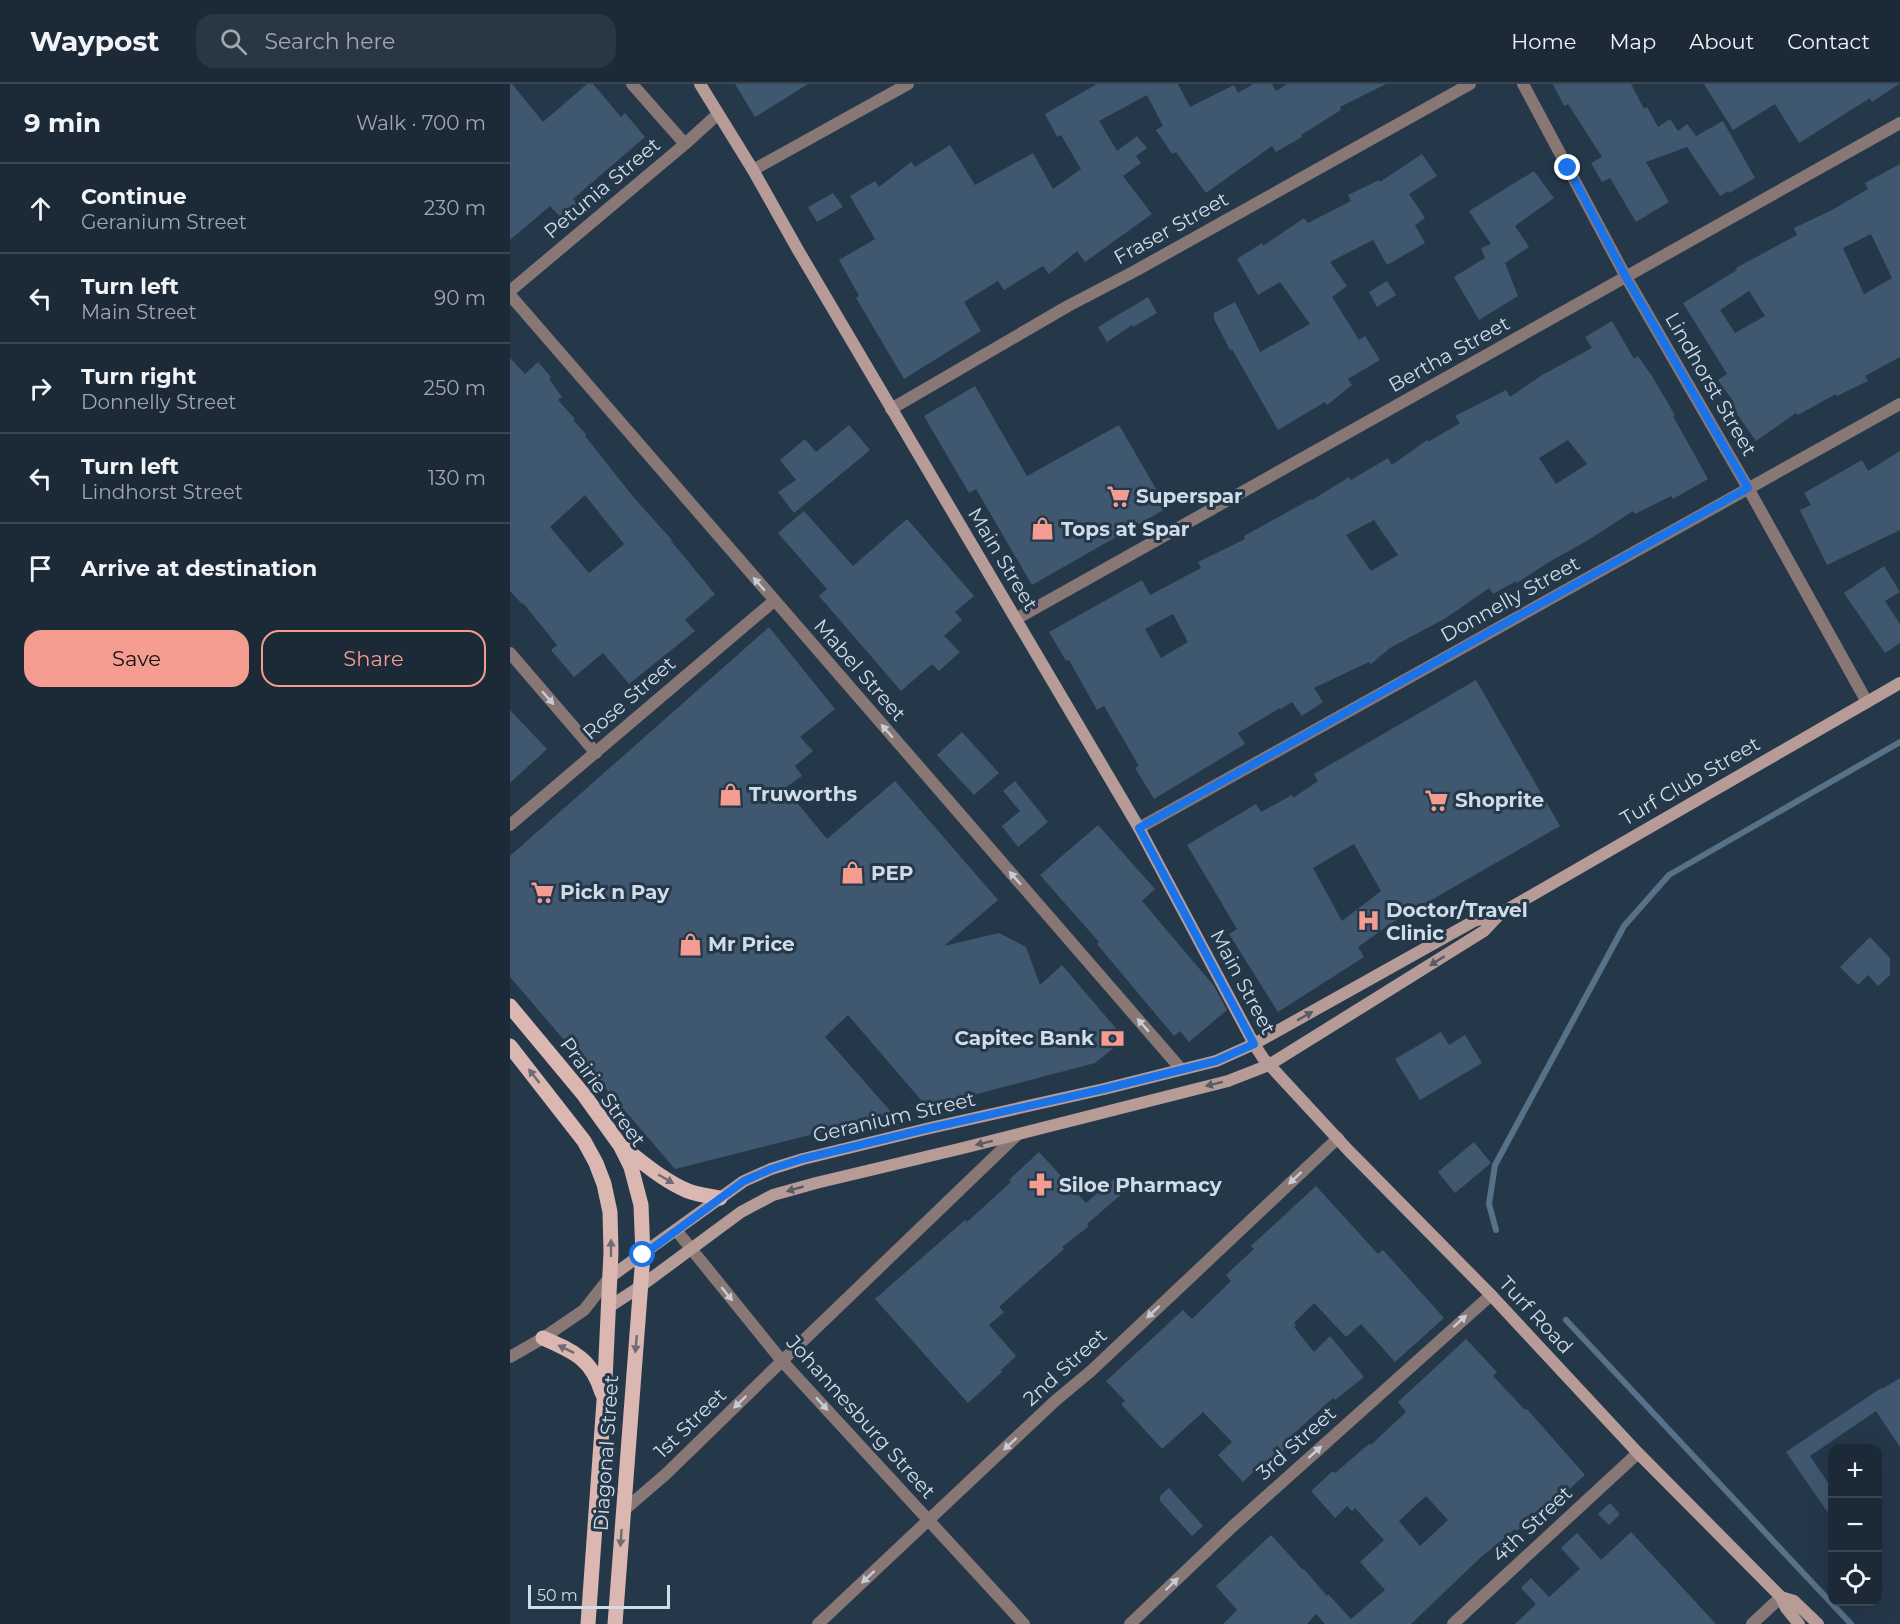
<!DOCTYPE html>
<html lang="en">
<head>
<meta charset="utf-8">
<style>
	:root { --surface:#1c2a38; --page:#293643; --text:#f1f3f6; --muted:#a0a7ae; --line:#3a4653; --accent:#f59c91 }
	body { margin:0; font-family:Montserrat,sans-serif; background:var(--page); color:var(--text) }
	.controls { position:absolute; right:18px; bottom:18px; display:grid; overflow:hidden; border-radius:12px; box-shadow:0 6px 24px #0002 }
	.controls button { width:54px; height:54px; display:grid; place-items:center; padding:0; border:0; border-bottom:2px solid var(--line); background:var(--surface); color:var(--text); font:30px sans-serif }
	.scale { position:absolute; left:18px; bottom:15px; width:142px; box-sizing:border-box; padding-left:6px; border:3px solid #d0dce7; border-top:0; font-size:16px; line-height:21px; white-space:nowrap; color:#d0dce7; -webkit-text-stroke:4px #25384a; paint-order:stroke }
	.stop { position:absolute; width:18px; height:18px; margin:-14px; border:4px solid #1a73e8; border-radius:50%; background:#fff }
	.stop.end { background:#1a73e8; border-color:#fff; box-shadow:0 2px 6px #0008 }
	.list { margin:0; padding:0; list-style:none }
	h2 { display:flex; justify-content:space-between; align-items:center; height:78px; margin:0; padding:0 24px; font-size:26px }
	h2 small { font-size:20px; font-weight:400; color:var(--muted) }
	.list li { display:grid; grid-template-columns:39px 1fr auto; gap:18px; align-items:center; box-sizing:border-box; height:90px; padding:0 24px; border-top:2px solid var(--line) }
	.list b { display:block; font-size:22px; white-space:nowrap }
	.list p { margin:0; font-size:20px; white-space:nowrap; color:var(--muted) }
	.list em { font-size:20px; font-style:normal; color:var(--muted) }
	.actions { display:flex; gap:12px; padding:18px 24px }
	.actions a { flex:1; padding:14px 0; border:2px solid var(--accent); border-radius:18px; text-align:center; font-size:21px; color:var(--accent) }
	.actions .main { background:var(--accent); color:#111 }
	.icon { flex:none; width:33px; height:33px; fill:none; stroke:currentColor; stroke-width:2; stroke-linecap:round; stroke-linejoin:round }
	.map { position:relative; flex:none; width:1390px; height:1540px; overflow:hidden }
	header { display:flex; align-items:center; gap:36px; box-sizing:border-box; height:84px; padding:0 30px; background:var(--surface); border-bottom:2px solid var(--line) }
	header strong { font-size:28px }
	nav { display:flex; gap:33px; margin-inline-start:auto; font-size:21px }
	.search { width:420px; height:54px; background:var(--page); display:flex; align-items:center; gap:15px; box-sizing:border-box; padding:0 21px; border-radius:18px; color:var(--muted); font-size:22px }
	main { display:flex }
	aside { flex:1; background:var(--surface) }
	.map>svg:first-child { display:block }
</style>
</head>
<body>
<header>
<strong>Waypost</strong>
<div class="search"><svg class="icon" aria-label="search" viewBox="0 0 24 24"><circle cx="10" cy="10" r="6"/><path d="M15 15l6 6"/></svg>Search here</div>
<nav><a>Home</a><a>Map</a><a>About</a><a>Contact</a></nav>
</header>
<main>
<aside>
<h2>9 min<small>Walk · 700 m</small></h2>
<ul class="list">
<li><svg class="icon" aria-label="ahead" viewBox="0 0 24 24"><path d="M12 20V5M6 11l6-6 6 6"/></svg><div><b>Continue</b><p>Geranium Street</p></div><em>230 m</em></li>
<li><svg class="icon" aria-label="left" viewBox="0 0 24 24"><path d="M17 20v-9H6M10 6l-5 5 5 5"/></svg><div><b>Turn left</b><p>Main Street</p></div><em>90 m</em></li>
<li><svg class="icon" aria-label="right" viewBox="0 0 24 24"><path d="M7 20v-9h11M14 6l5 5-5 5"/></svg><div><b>Turn right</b><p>Donnelly Street</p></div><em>250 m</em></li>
<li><svg class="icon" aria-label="left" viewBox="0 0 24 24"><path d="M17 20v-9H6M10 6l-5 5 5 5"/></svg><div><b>Turn left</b><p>Lindhorst Street</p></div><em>130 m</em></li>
<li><svg class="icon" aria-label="arrive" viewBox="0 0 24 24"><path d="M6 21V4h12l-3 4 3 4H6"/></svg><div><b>Arrive at destination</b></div></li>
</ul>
<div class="actions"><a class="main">Save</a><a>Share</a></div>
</aside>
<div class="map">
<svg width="1390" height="1540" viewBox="0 0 1390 1540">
	<rect width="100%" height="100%" fill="#25384a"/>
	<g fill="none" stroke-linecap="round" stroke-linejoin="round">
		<path stroke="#577189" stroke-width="6" d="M 986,1146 L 979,1120 L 985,1081 L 1114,842 L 1159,791 L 1390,658
			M 1056,1236 L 1341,1540"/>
	</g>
	<path fill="#3f576f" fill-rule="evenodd" d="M 0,0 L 2,0 L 33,38 L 77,0 L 83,0 L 111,33 L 115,29 L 135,53 L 63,115 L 67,120 L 51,134 L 40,122 L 0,156 Z
		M 225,0 L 298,0 L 245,33 Z
		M 587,0 L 668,0 L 680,23 L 724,1 L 728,9 L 743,0 L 762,0 L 766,7 L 777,0 L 876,0 L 830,23 L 831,26 L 791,51 L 792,53 L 766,68 L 762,62 L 696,109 L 666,68 L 662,70 L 646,46 L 653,42 L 637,11 L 589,37 L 607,67 L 627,52 L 637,64 L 626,72 L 631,79 L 613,92 L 642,130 L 575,178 L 567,167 L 539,190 L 533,182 L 494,206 L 488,197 L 454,218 L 471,247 L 394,295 L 346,214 L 349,212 L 329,176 L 365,155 L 340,112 L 365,97 L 369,103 L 401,78 L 405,83 L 440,61 L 465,101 L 523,69 L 543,105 L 571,85 L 551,51 L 547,53 L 535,30 Z
		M 1043,0 L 1121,0 L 1134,25 L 1137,23 L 1148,43 L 1160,35 L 1168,47 L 1177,40 L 1186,52 L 1213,37 L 1245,94 L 1219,109 L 1218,107 L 1210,112 L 1177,63 L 1136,78 L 1159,118 L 1126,138 L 1100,94 L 1092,98 L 1081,79 L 1092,73 L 1058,20 L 1054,22 Z
		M 1194,0 L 1389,0 L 1362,18 L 1360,14 L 1289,59 L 1265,20 L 1223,46 Z
		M 912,70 L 927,92 L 899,110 L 915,134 L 905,141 L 915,159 L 877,181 L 863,156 L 820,178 L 837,202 L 822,213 L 849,256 L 855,252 L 870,276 L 838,295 L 842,301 L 817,321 L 815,318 L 768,346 L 722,265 L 720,266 L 704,235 L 704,229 L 725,218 L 750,268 L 800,240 L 770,198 L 748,211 L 727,175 L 752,159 L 753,162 L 794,134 L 798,139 L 841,117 L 838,111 L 869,96 L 870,98 Z
		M 1390,80 L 1390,273 L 1355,292 L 1358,297 L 1327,312 L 1326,310 L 1288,331 L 1286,329 L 1246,357 L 1220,320 L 1223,317 L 1208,296 L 1217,290 L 1173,219 L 1227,186 L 1226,184 L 1287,151 L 1284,144 L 1322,126 L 1358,105 L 1355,99 ZM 1361,150 L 1382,194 L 1354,210 L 1333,164 ZM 1239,207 L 1255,232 L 1225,249 L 1210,226 Z
		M 1024,87 L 1044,114 L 1005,142 L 1019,163 L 995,179 L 1008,212 L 969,236 L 944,193 L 975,174 L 971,164 L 981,160 L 959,127 Z
		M 323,109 L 333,123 L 307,138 L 298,123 Z
		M 877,197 L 886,211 L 867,223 L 859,208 Z
		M 638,213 L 647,229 L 623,243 L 622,241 L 597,258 L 588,243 Z
		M 1102,237 L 1124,275 L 1128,272 L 1142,292 L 1165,331 L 1163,332 L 1198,395 L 1163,415 L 1161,412 L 1125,430 L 1123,427 L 1077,457 L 1039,478 L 1007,499 L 1006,497 L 983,510 L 979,504 L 936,534 L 880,564 L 861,580 L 859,578 L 804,604 L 813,618 L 792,632 L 782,618 L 771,625 L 770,624 L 728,649 L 735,660 L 644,715 L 625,684 L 629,682 L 594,622 L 587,626 L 559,576 L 556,577 L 539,548 L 632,496 L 640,511 L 691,484 L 688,478 L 735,455 L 734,452 L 801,415 L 802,416 L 839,393 L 841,396 L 878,374 L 882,381 L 917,356 L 918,358 L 950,339 L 945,332 L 996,306 L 1000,313 L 1032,291 L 1082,264 L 1075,253 ZM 1058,356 L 1077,380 L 1046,400 L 1029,374 ZM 864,436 L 888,471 L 861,487 L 836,451 ZM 663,530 L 678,558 L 651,574 L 635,545 Z
		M 0,274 L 15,290 L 28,278 L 41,293 L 39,295 L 52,313 L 48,316 L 65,335 L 63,336 L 76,350 L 75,352 L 125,415 L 162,456 L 161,457 L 205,510 L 175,536 L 185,547 L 119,600 L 93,569 L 64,593 L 41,566 L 47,561 L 13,519 L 12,520 L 0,507 ZM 75,411 L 114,460 L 79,489 L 40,443 Z
		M 465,302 L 517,392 L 609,341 L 657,424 L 522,501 L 466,405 L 459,409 L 414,332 Z
		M 339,341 L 360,366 L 284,429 L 268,408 L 286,396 L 270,376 L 295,355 L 306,368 Z
		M 1390,367 L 1390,446 L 1317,481 L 1290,426 L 1301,421 L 1294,409 L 1352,376 L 1358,387 Z
		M 294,427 L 343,482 L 397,435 L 464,512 L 445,528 L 452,536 L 434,552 L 450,568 L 429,587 L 422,580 L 391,607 L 309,512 L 317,505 L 268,449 Z
		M 1374,482 L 1390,508 L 1375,517 L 1390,540 L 1390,559 L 1375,569 L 1334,509 Z
		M 259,543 L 325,625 L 290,653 L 303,667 L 285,682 L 292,692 L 275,704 L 317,755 L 385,697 L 488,816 L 434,862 L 489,849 L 516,863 L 530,901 L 552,881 L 615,955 L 585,979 L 417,1023 L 338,931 L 315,953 L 383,1030 L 165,1085 L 0,893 L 0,772 Z
		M 966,596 L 1050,742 L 883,838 L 848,863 L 854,873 L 768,928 L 719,850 L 727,845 L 677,761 L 746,720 L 751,728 L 782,711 L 783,714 L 808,697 L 804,690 ZM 844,760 L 871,807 L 832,837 L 803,784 Z
		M 0,626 L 37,665 L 0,699 Z
		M 452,648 L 489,689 L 464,711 L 427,671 Z
		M 505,697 L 538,738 L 508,763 L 492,742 L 510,727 L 493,707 Z
		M 588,741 L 645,805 L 632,817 L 704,902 L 717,926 L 679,958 L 670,947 L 664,952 L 587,860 L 589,858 L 530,791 Z
		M 1360,853 L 1380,874 L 1380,891 L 1368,902 L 1358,891 L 1348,901 L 1330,883 Z
		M 931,948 L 939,961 L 955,951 L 972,979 L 910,1016 L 885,975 Z
		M 964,1058 L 981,1079 L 945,1109 L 928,1088 Z
		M 529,1068 L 576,1119 L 610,1090 L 621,1102 L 577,1140 L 579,1142 L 552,1163 L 554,1165 L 489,1223 L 494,1228 L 479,1241 L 506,1272 L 491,1286 L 492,1288 L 458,1319 L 365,1215 L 455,1136 L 457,1138 L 501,1098 L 499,1096 Z
		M 806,1102 L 868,1170 L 873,1166 L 934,1234 L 885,1278 L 851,1240 L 836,1253 L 804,1219 L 784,1239 L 786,1242 L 784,1243 L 804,1268 L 820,1252 L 854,1293 L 825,1316 L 823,1314 L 780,1353 L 784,1357 L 760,1379 L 756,1376 L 733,1398 L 708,1371 L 722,1358 L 693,1328 L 652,1365 L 611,1320 L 615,1317 L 596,1297 L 673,1226 L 682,1235 L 721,1197 L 716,1191 L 744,1165 L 741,1162 Z
		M 956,1255 L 987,1288 L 983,1292 L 1015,1326 L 1017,1325 L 1075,1391 L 1018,1442 L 1015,1440 L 1007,1447 L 1005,1445 L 969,1475 L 901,1540 L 815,1540 L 806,1530 L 797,1540 L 713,1540 L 727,1526 L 706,1502 L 761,1451 L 793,1486 L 794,1485 L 817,1512 L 818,1510 L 841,1535 L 875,1506 L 850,1478 L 874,1456 L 845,1424 L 842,1427 L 837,1422 L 825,1434 L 801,1407 L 823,1387 L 825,1389 L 859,1360 L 861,1361 L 896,1328 L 888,1318 ZM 916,1412 L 938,1436 L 910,1462 L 889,1437 Z
		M 1390,1294 L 1390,1363 L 1366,1327 L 1300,1372 L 1323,1406 L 1323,1436 L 1276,1368 L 1371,1304 L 1372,1305 Z
		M 659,1404 L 693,1442 L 682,1452 L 650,1417 L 650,1412 Z
		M 1100,1419 L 1110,1430 L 1099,1441 L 1088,1430 Z
		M 1121,1448 L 1206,1540 L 1005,1540 L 1026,1520 L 1011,1504 L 1021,1494 L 1039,1513 L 1070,1485 L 1051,1464 L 1067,1449 L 1091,1476 Z"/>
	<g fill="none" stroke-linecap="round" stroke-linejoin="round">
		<path stroke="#887774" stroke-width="12" d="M 272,1277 L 507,1051"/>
		<path stroke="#887774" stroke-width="12" d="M 122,0 L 175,60
			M 1013,0 L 1116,193 L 1238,404 L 1357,618
			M 243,86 L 398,0
			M 0,207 L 175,60 L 208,30
			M 0,211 L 671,985
			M 381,325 L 558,222 L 625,187 L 960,0
			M 506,535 L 1390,39
			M 0,569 L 86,669
			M 0,741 L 264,517
			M 629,744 L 1390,320
			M 166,1146 L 272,1277 L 514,1540
			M 0,1273 L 33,1254 L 74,1226 L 100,1193
			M 113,1427 L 156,1390 L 272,1277
			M 308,1540 L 545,1317 L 581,1287 L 828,1054
			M 620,1540 L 722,1443 L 981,1211
			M 943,1540 L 1128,1369
			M 1242,1540 L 1271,1513"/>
		<path stroke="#b79b97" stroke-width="12" d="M 190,0 L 243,86 L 288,166 L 629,744 L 744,960 L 753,974 L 839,1067 L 981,1211 L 1128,1369 L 1271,1513 L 1276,1524 L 1289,1540
			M 100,1193 L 234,1097 L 261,1085 L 293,1075 L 420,1044 L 594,1005 L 706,977 L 744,960 L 964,837 L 993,828 L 1390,599
			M 99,1223 L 131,1202 L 231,1128 L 263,1111 L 306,1099 L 453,1064 L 718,997 L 759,981 L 974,847 L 990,830
			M 1271,1513 L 1284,1517 L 1308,1540"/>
		<path stroke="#dbb7b2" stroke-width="15" d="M 0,922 L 74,1011 L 110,1061 L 121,1083 L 131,1121 L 133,1171 L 105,1540
			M 0,962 L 74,1057 L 86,1079 L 94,1100 L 100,1128 L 101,1168 L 94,1317 L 78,1540
			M 115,1065 C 135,1080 154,1097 178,1107 C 188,1111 200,1112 210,1114
			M 33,1254 C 63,1267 82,1275 92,1309"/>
	</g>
	<defs><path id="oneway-solid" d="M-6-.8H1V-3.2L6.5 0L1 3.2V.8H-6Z" transform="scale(1.5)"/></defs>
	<g fill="#c5cdd6">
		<use href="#oneway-solid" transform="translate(249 500) rotate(-131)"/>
		<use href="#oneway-solid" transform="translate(38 614) rotate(49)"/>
		<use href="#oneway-solid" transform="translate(377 647) rotate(-131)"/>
		<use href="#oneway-solid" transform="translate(505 794) rotate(-131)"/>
		<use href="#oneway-solid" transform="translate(633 941) rotate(-131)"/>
		<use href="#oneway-solid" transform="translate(785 1094) rotate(137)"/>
		<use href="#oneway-solid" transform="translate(217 1210) rotate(51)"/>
		<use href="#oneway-solid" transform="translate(643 1228) rotate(137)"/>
		<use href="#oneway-solid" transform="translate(950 1237) rotate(-42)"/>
		<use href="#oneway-solid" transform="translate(230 1318) rotate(136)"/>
		<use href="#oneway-solid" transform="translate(312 1320) rotate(48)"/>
		<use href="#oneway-solid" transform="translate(500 1360) rotate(137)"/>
		<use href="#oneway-solid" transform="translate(805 1368) rotate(-42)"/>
		<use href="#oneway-solid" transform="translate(358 1493) rotate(137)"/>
		<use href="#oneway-solid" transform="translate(662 1500) rotate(-44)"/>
	</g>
	<g fill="#585b65">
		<use href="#oneway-solid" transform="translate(927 877) rotate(148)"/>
		<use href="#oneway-solid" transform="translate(795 932) rotate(-29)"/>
		<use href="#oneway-solid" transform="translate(704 1000) rotate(166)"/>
		<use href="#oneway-solid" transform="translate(474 1059) rotate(166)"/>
		<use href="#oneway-solid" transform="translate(285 1105) rotate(164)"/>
	</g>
	<g fill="#6e6b74">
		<use href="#oneway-solid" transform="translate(24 992) rotate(-128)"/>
		<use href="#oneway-solid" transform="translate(156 1095) rotate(30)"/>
		<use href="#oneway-solid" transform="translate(101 1164) rotate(-90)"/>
		<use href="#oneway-solid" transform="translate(126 1260) rotate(95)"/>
		<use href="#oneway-solid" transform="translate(56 1265) rotate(-154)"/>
		<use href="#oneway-solid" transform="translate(111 1454) rotate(94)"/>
	</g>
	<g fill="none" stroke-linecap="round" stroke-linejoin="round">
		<path stroke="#1a73e8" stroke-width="8" d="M 133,1171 L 234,1097 L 261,1085 L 292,1075 L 420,1044 L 594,1005 L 706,977 L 744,960 L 629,744 L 1238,404 L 1116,193 L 1058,84"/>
	</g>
	<defs>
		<symbol id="supermarket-bare" viewBox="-9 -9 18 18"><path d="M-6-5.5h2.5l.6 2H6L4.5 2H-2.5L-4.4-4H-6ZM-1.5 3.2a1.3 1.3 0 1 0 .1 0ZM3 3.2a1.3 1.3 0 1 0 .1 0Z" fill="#f59c91" stroke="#25384a" stroke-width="2.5" paint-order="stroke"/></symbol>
		<symbol id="shop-bare" viewBox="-9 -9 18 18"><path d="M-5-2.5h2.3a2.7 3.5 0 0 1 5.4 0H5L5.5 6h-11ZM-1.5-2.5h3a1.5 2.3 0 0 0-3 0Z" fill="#f59c91" stroke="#25384a" stroke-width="2.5" paint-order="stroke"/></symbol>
		<symbol id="hospital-bare" viewBox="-9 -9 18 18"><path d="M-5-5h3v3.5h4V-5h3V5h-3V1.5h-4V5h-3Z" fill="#f59c91" stroke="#25384a" stroke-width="2.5" paint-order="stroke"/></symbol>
		<symbol id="bank-bare" viewBox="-9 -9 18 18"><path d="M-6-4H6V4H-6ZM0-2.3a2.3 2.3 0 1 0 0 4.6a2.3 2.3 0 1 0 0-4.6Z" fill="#f59c91" stroke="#25384a" stroke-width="2.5" paint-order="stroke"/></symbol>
		<symbol id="pharmacy-bare" viewBox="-9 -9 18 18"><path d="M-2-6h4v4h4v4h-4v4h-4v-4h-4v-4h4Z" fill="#f59c91" stroke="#25384a" stroke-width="2.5" paint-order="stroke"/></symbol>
	</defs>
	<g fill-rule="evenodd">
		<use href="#supermarket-bare" x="592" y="396" width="33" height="33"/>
		<use href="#shop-bare" x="516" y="428" width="33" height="33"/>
		<use href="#shop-bare" x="204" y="694" width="33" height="33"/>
		<use href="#supermarket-bare" x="910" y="700" width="33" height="33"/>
		<use href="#shop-bare" x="326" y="772" width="33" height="33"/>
		<use href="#supermarket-bare" x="16" y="792" width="33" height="33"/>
		<use href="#hospital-bare" x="842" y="820" width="33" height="33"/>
		<use href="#shop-bare" x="164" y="844" width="33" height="33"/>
		<use href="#bank-bare" x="586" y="938" width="33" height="33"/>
		<use href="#pharmacy-bare" x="514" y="1084" width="33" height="33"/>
	</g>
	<g text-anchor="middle" stroke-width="6" stroke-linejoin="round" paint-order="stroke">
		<g font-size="20" fill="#d0dce7" stroke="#25384a">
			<text transform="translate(92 104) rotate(-40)" y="7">Petunia Street</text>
			<text transform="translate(661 144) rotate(-29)" y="7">Fraser Street</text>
			<text transform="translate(939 270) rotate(-29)" y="7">Bertha Street</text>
			<text transform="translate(1201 300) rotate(60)" y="7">Lindhorst Street</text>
			<text transform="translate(493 475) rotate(59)" y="7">Main Street</text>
			<text transform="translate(1000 515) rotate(-29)" y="7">Donnelly Street</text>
			<text transform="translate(350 586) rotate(49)" y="7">Mabel Street</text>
			<text transform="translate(119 614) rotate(-41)" y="7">Rose Street</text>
			<text transform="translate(1180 697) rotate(-30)" y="7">Turf Club Street</text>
			<text transform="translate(733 898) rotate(62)" y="7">Main Street</text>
			<text transform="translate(93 1008) rotate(54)" y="7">Prairie Street</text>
			<text transform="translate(384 1033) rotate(-13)" y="7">Geranium Street</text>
			<text transform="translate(1026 1231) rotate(47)" y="7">Turf Road</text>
			<text transform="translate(555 1283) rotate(-42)" y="7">2nd Street</text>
			<text transform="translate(351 1333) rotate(48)" y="7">Johannesburg Street</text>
			<text transform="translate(180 1339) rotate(-44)" y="7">1st Street</text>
			<text transform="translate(786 1359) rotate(-42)" y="7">3rd Street</text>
			<text transform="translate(96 1369) rotate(-86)" y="7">Diagonal Street</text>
			<text transform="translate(1022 1440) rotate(-43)" y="7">4th Street</text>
		</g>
		<g font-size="20" font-weight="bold" fill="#d0dce7" stroke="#25384a" text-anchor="start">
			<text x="626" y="419">Superspar</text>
			<text x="551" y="452">Tops at Spar</text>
			<text x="239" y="717">Truworths</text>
			<text x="945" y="723">Shoprite</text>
			<text x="361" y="796">PEP</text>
			<text x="50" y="815">Pick n Pay</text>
			<text x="876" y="833">Doctor/Travel<tspan x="876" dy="23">Clinic</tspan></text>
			<text x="198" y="867">Mr Price</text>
			<text x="584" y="961" text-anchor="end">Capitec Bank</text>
			<text x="549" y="1108">Siloe Pharmacy</text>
		</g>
	</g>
</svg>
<div class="controls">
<button>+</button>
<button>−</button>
<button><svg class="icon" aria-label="locate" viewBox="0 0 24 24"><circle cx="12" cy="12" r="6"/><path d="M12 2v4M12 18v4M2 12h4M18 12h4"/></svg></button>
</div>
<div class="scale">50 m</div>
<div class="stop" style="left:133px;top:1171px"></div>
<div class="stop end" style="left:1058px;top:84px"></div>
</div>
</main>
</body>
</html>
